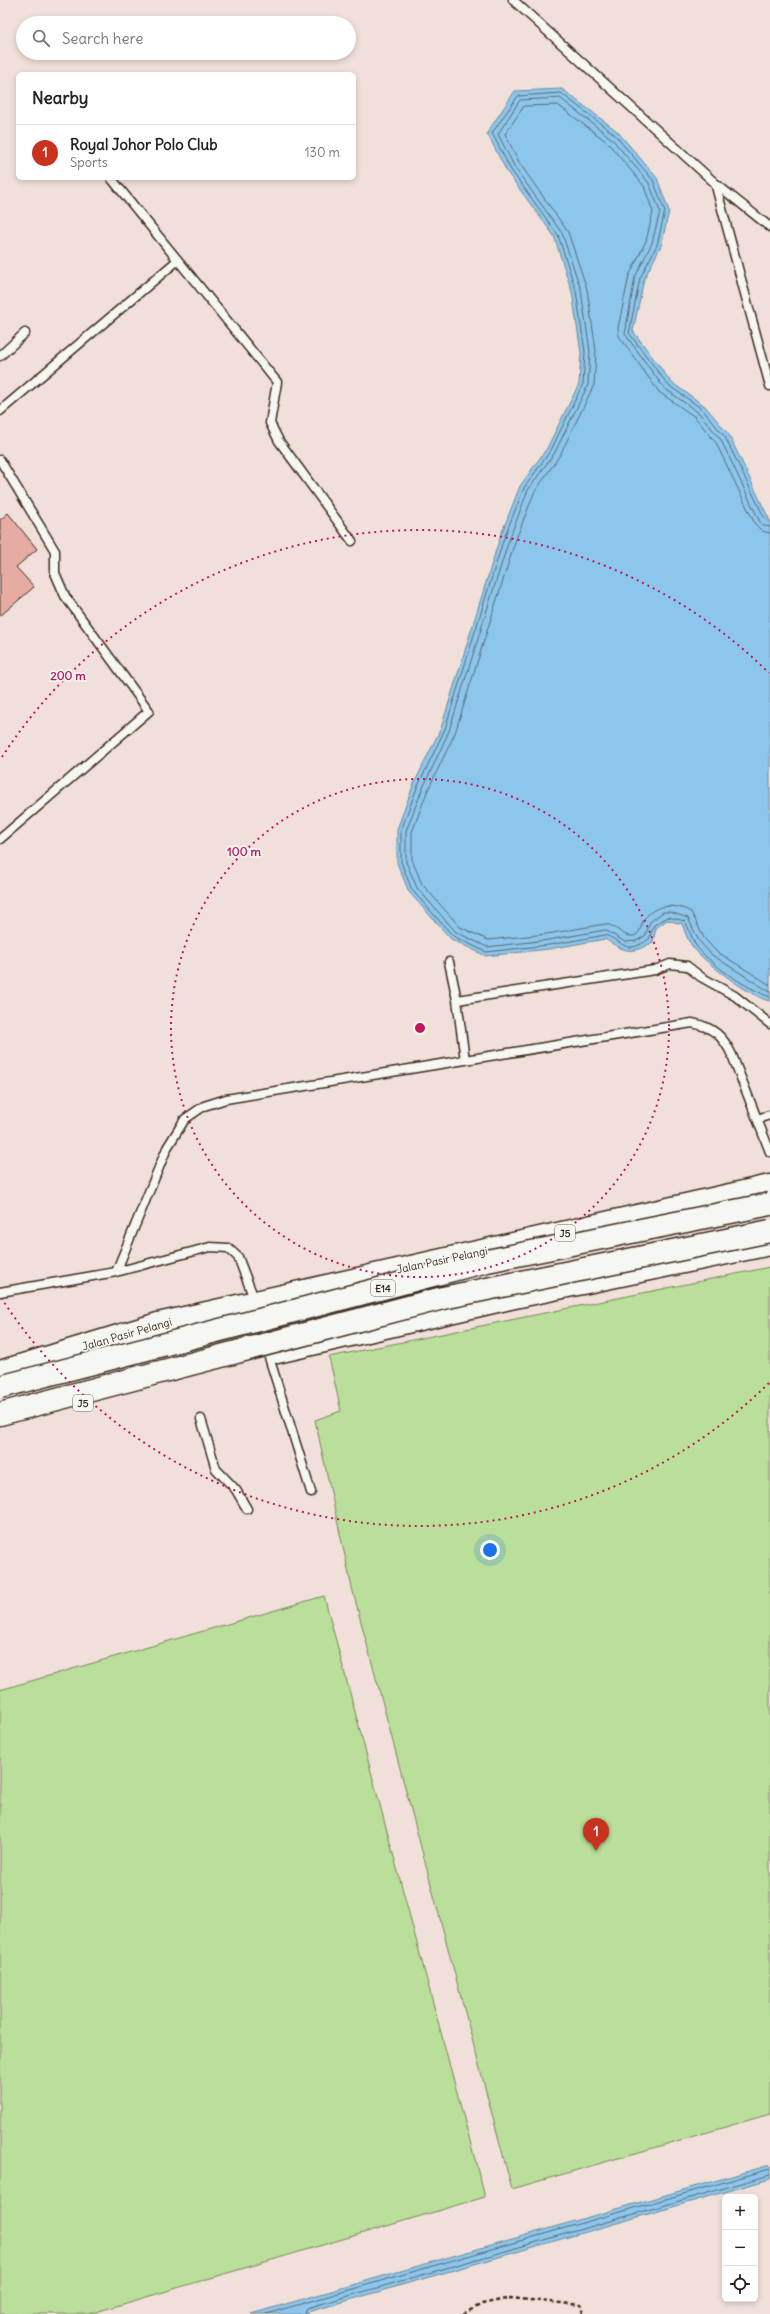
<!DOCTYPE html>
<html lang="en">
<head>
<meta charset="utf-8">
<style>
	:root { --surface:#fff; --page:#f2f2f2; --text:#222; --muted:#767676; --line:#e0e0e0; --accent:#c8321e }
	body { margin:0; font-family:Delius,sans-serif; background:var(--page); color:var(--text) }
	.controls { position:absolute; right:12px; bottom:12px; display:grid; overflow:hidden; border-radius:6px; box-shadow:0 2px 6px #0003 }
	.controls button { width:36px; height:36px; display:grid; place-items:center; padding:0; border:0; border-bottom:1px solid var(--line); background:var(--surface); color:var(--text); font:20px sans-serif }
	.you { position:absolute; left:490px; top:1550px; width:14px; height:14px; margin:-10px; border:3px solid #fff; border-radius:50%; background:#1a73e8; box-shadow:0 0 0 6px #1a73e833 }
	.badge { display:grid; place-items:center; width:26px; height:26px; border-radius:50%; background:var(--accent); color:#fff; font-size:13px; font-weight:700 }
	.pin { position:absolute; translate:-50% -33px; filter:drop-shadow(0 1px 2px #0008) }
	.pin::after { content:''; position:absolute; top:21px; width:14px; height:12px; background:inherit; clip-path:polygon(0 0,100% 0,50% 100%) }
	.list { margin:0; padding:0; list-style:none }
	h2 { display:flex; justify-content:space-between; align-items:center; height:52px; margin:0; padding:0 16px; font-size:17px }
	h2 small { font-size:13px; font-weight:400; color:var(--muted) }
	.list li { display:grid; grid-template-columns:26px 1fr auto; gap:12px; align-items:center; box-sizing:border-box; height:56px; padding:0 16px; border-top:1px solid var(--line) }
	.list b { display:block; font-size:15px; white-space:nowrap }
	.list p { margin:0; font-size:13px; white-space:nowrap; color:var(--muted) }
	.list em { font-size:13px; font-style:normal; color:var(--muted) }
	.icon { flex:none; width:22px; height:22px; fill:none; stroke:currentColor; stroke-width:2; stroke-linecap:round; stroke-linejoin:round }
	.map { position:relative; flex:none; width:770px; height:2314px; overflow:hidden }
	.search { position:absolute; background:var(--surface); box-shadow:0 2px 6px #0003; left:16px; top:16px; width:340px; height:44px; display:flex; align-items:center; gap:10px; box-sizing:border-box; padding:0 14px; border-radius:22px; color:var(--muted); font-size:15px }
	.panel { position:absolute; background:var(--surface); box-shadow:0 2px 6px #0003; left:16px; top:72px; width:340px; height:108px; border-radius:6px }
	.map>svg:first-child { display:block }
</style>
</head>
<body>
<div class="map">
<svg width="770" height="2314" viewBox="0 0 770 2314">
	<rect width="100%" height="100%" fill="#f1e0da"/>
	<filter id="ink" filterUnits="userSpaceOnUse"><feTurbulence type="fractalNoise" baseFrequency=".025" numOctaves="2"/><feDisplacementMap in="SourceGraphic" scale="8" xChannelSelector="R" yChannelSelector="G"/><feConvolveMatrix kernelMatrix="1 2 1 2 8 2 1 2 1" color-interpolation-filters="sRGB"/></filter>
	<g filter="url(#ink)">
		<path fill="#b9df9a" stroke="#7a845c" d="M 770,1267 L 770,2114 L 512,2189 L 352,1588 L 315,1420 L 341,1411 L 329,1357 Z
			M 324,1596 L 485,2197 L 89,2314 L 0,2314 L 0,1690 Z"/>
		<path fill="#8cc6ec" stroke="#6c889a" d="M 562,89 L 617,131 L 657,178 L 669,211 L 661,246 L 644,279 L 633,331 L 671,382 L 705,406 L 729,435 L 770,521 L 770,1001 C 754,999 701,960 692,946 C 687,940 685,931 682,924 L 667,920 L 656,928 L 653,942 C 631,955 625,952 605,939 L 549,949 L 486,956 L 451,939 L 409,892 L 397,863 L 397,829 L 413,786 L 441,728 L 500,537 L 520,486 L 547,448 L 579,384 L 581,353 L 572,292 L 554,236 L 507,172 L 487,133 L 515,91 Z
			M 770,2165 L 770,2179 L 301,2314 L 251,2314 Z"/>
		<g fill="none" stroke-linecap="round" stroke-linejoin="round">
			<path stroke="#5b6870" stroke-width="1" d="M 770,522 L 765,519 L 725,437 L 702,409 L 668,385 L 629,333 L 640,278 L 657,245 L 665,211 L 653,180 L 614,134 L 561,93 L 518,96 L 492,133 L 511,170 L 558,235 L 576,291 L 585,352 L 583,384 L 551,450 L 524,488 L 504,538 L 445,729 L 417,788 L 401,830 L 401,862 L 412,890 L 453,936 L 486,952 L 549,945 L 605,935 C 625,942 625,956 649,939 L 654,925 L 668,917 L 685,921 C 689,928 691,937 695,944 C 707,963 748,989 770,997
				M 770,527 L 764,526 L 760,522 L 721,440 L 699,413 L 664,388 L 625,334 L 635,277 L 652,243 L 660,211 L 649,183 L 611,138 L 560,98 L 520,100 L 498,134 L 515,168 L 562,233 L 581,290 L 590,352 L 588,385 L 555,452 L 528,490 L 509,540 L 449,731 L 422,790 L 406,831 L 406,862 L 417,888 L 456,932 L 487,947 L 548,940 L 605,930 L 625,942 L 636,941 L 645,936 L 650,922 L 663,912 L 670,912 L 688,918 L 699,941 L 712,955 L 770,992
				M 770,533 L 762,531 L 755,524 L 716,443 L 695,417 L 659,392 L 619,336 L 618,328 L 629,276 L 646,241 L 653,212 L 644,186 L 607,142 L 558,105 L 524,106 L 505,134 L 520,164 L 568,232 L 587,289 L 596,351 L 594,385 L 560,455 L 534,493 L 515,542 L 455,733 L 427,792 L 412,832 L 412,860 L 422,884 L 460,927 L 488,940 L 547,934 L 605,924 C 616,925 622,937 633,936 C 642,934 640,924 645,918 C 656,904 675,903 691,912 L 704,938 L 716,951 L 770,985
				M 266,2314 L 770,2169
				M 304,2314 L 307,2308 L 770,2175"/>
		</g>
		<path fill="#e6aca3" stroke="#3b2a1e" d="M 8,513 L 37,549 L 16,567 L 34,587 L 0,616 L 0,520 Z"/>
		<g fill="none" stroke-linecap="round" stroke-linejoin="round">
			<defs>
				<path id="service" d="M 513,0 L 715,183 L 770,227
					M 111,178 L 277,382 L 270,423 L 279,441 L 352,541
					M 715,183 L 770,386
					M 0,356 L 25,333
					M 0,411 L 178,260
					M 0,460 L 55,551 L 55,573 L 65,596 L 149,711 L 0,839
					M 457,1000 L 655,970 L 670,964 L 687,966 L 701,977 L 735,996 L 770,1024
					M 465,1060 L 692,1023 C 713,1027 723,1036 732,1055 L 770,1152
					M 757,1119 L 770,1115
					M 116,1272 L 167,1148 L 185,1119 L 204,1106 L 226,1099 L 465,1060 L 457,1000 L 449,962
					M 0,1292 L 116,1272 L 210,1247 L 228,1248 L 238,1257 L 255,1301
					M 260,1320 L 268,1354 L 311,1492
					M 201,1419 L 216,1469 L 236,1490 L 247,1509"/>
				<path id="primary" d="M 277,1352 L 510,1298 L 770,1244
					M 0,1372 L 158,1324 L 770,1186"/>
				<path id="motorway" d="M 0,1414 L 137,1378"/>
			</defs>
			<use href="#service" stroke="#3b2a1e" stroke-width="11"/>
			<use href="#primary" stroke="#3b2a1e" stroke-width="25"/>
			<use href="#motorway" stroke="#3b2a1e" stroke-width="25"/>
			<path stroke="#3b2a1e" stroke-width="2.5" stroke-dasharray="4 3" stroke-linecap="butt" d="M 463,2314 L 482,2304 L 510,2298 L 581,2305 L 583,2314"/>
			<use href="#service" stroke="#f6f6f2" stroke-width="8"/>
			<use href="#primary" stroke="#f6f6f2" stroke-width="22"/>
			<use href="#motorway" stroke="#f6f6f2" stroke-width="22"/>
			<defs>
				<path id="motorway-bridge" d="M 137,1378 L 443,1298 L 770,1231
					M 0,1387 L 487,1261 L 770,1204"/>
			</defs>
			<use href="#motorway-bridge" stroke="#3b2a1e" stroke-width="25" stroke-linecap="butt"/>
			<use href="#motorway-bridge" stroke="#f6f6f2" stroke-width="22"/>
		</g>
	</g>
	<g fill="none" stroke="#c2185b" stroke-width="2" stroke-dasharray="2 4">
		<circle cx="420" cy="1028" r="249"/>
		<path d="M769 1383A498 498 0 0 1 2 1299M2 757A498 498 0 0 1 769 673"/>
	</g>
	<g text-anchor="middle" stroke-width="3.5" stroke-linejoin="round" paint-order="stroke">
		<g fill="#f6f6f2" stroke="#73675e" stroke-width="1">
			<rect x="555" y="1225" width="20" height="16" rx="3"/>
			<rect x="371" y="1280" width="24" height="16" rx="3"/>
			<rect x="73" y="1395" width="20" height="16" rx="3"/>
		</g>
		<g font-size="10" font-weight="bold" fill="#3b2a1e">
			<text x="565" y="1237">J5</text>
			<text x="383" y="1292">E14</text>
			<text x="83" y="1407">J5</text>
		</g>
		<g font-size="11" fill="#3b2a1e" stroke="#f6f6f2">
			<text transform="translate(442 1260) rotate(-12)" y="4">Jalan Pasir Pelangi</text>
			<text transform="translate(127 1334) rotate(-16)" y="4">Jalan Pasir Pelangi</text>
		</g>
	</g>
	<circle cx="420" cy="1028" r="6" fill="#c2185b" stroke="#f6f6f2" stroke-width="2"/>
	<g font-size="12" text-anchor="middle" font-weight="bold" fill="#c2185b" stroke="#f6f6f2" stroke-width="3.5" stroke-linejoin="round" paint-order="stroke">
		<text x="68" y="680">200 m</text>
		<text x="244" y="856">100 m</text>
	</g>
</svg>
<div class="controls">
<button>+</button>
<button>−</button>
<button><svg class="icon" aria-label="locate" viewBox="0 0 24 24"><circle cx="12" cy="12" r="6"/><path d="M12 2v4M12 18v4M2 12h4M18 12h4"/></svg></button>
</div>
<div class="you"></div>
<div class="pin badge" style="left:596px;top:1851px">1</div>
<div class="search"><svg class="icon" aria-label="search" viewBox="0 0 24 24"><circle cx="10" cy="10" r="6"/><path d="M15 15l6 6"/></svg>Search here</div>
<section class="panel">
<h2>Nearby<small></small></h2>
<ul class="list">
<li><span class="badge">1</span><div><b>Royal Johor Polo Club</b><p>Sports</p></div><em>130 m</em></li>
</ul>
</section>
</div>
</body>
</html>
